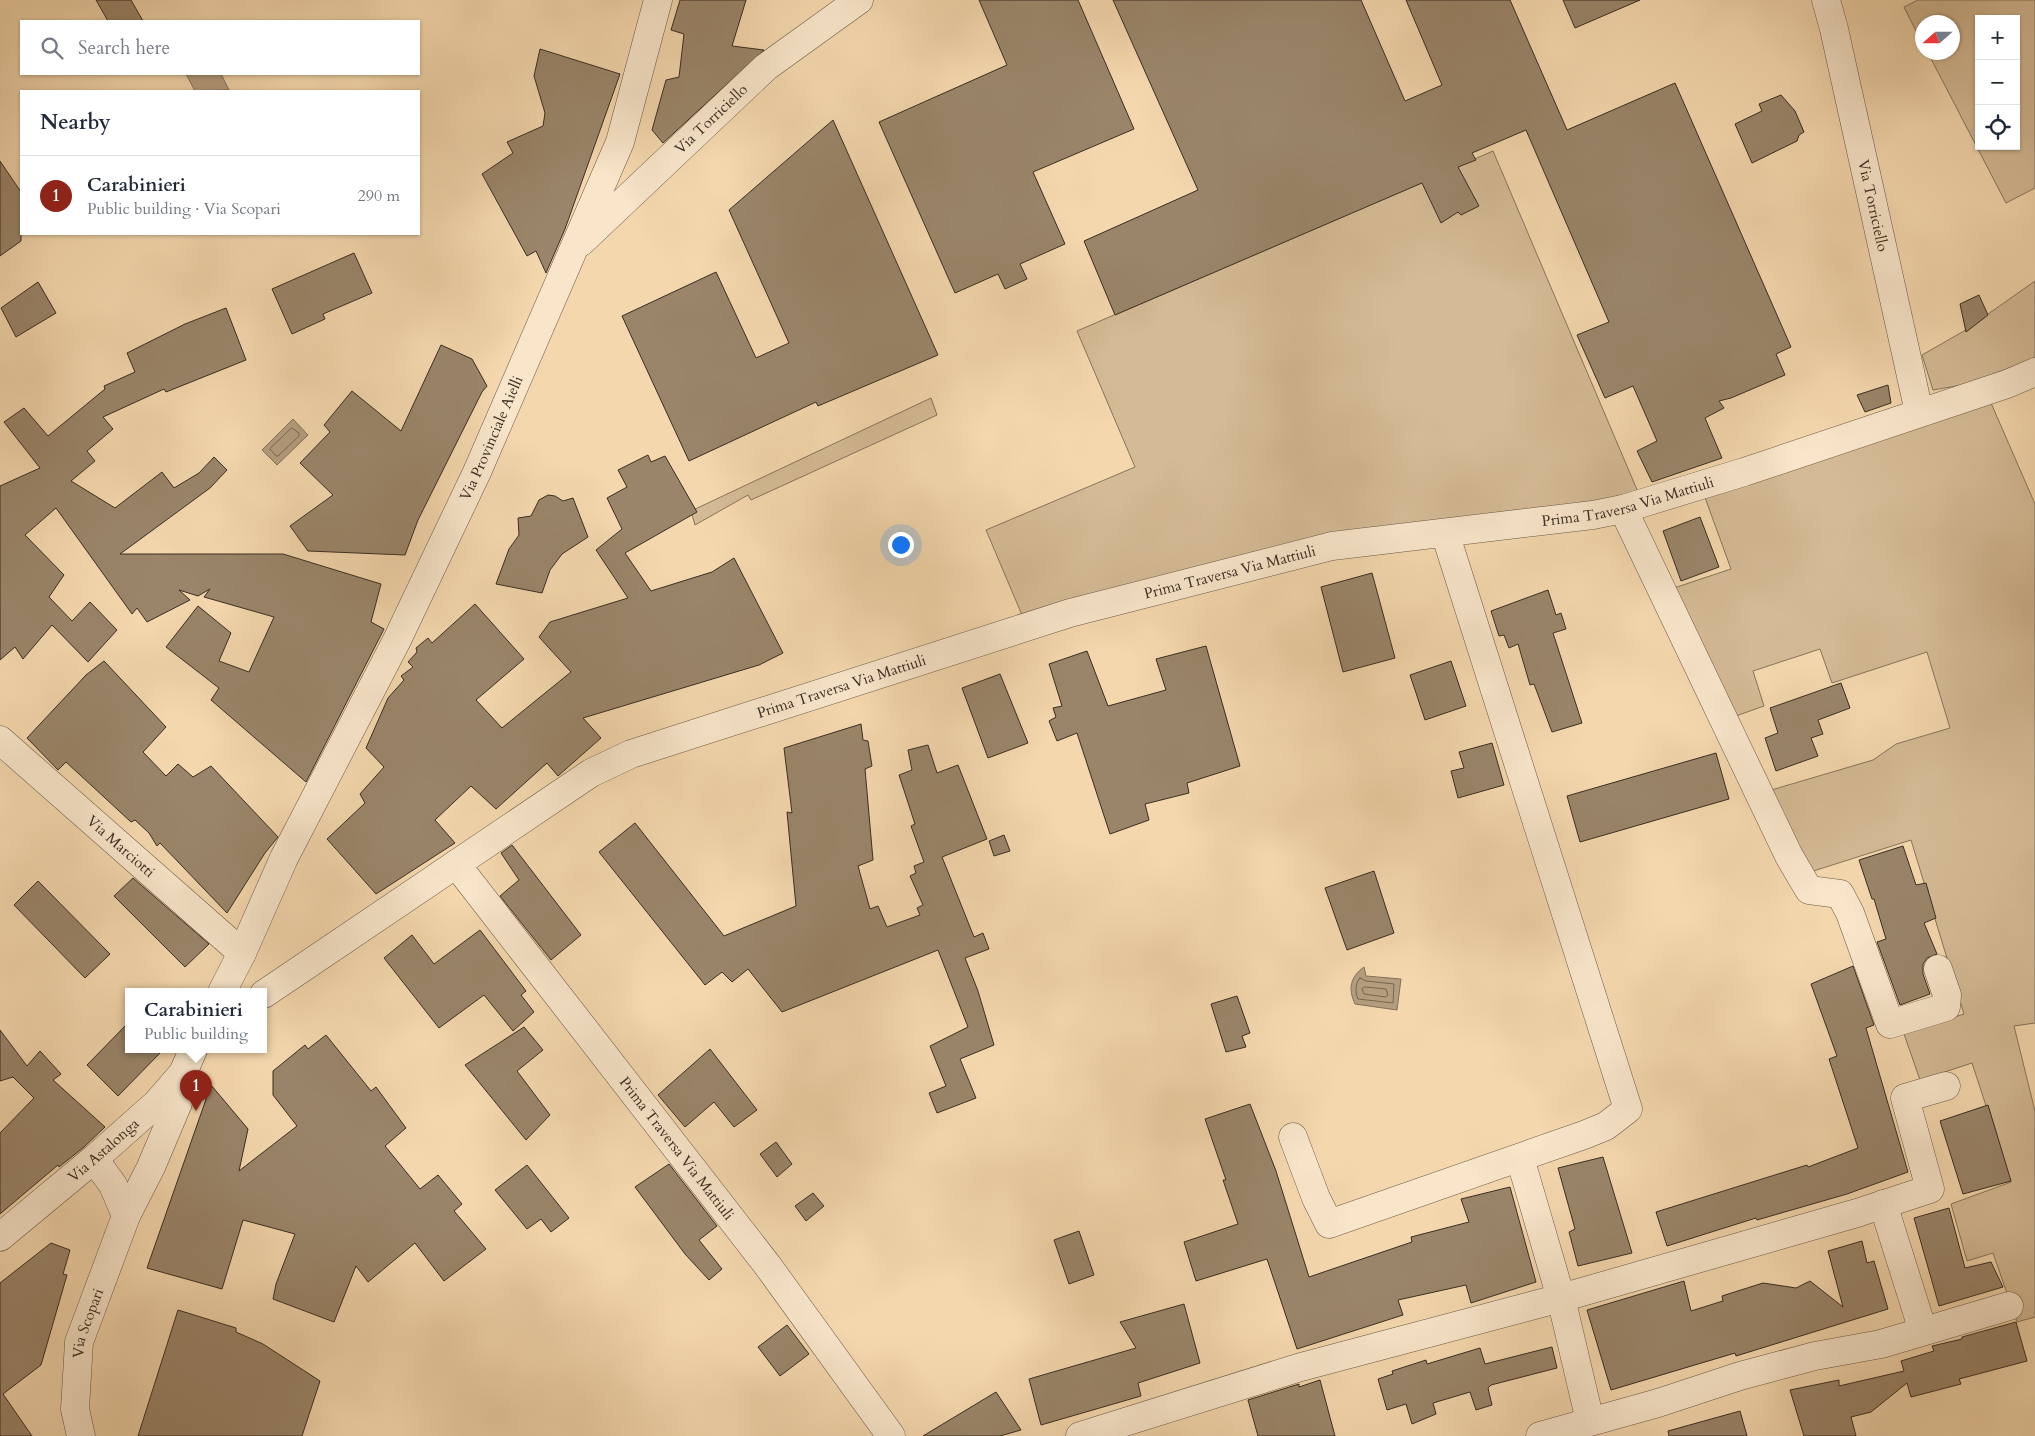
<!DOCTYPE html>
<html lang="en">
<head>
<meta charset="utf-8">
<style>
	:root { --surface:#fff; --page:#f6f6f7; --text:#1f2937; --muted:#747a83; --line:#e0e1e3; --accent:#8f2418 }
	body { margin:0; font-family:Cardo,serif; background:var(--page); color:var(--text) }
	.controls { position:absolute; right:15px; top:15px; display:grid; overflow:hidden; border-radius:0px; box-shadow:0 1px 4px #0004 }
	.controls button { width:45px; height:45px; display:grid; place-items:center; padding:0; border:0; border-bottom:1px solid var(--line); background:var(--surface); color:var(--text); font:25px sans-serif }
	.compass { position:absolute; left:1915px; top:15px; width:45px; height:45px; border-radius:50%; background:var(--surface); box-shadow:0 1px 4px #0004; rotate:249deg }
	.you { position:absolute; left:900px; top:544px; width:18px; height:18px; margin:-12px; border:4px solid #fff; border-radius:50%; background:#1a73e8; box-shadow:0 0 0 8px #1a73e833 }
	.badge { display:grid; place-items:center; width:32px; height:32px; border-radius:50%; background:var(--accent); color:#fff; font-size:16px; font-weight:700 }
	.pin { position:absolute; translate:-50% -41px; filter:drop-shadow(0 1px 2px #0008) }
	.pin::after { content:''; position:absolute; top:26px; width:18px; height:15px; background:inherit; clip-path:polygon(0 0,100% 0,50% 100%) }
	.popup { position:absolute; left:125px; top:988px; width:142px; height:65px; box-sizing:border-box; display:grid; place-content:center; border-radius:0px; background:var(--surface); filter:drop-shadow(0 1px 4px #0005); font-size:16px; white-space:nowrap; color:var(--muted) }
	.popup b { font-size:19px; color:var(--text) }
	.popup::after { content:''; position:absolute; left:50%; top:100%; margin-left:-10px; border:10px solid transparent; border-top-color:var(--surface) }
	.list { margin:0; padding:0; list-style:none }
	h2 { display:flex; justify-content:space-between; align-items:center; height:65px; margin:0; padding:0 20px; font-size:21px }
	h2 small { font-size:16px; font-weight:400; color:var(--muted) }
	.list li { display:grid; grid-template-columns:32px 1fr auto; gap:15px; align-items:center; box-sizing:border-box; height:80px; padding:0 20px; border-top:1px solid var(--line) }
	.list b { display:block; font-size:19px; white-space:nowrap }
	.list p { margin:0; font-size:16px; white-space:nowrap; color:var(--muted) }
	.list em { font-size:16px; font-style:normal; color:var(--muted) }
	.icon { flex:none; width:28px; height:28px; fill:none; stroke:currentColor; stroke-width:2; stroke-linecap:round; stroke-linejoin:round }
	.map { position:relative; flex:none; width:2035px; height:1436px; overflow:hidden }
	.search { position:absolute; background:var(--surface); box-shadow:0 1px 4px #0004; left:20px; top:20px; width:400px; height:55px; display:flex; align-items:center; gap:12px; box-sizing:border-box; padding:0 18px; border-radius:0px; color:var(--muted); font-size:19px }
	.panel { position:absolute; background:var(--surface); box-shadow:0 1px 4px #0004; left:20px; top:90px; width:400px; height:145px; border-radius:0px }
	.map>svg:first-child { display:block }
</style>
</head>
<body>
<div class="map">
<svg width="2035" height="1436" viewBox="0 0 2035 1436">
	<rect width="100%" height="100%" fill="#f4d7ad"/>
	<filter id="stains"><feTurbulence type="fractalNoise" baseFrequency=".004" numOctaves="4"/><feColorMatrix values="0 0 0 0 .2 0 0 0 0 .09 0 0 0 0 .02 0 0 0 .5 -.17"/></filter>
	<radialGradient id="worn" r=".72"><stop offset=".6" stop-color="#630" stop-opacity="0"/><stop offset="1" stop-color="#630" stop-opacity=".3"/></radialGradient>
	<path fill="#d4ba95" stroke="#86745c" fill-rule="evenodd" d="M 1918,0 L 2035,0 L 2035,188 L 2006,203 L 1928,53 L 1952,52 L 1952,22 L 1922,22 L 1922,43 L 1904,7 ZM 1979,19 L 2016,19 L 2016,146 L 1979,146 Z
		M 1493,151 L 1638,492 L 1586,504 L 1022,615 L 986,530 L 1135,467 L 1077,331 Z
		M 2035,281 L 2035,358 L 1968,384 L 1933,390 L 1922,355 L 1964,331 Z
		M 931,398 L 937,415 L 751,500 L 748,495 L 695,525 L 691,511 Z
		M 1991,403 L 2035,504 L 2035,1023 L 2014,1026 L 2035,1111 L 2035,1317 L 2017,1322 L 1993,1253 L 1967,1261 L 1951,1204 L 2011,1182 L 1972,1063 L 1920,1080 L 1904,1034 L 1964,1014 L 1911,840 L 1807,873 L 1768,791 L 1873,760 L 1896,744 L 1950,728 L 1927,652 L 1832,683 L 1820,649 L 1753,671 L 1764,706 L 1733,717 L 1671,589 L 1731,569 L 1703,492 Z"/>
	<path fill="#b49d7e" stroke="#837059" d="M 186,74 L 221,74 L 229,90 L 195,91 Z
		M 293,419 L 308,435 L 277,465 L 262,450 Z
		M 1364,967 L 1366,976 L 1401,979 L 1397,1010 L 1355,1004 C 1348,989 1350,977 1364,967 Z"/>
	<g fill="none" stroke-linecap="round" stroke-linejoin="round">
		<path stroke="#766550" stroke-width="1" d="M 292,428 L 299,433 L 299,436 L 278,456 L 276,456 L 270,449 Z
			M 1360,978 L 1366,981 L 1394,984 L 1393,1003 L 1358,999 C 1355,993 1355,983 1360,978 Z
			M 1365,987 L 1386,989 L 1388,995 L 1385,997 L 1364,994 L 1362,989 Z"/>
	</g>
	<path fill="#9a856a" stroke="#392d22" d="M 96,0 L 131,0 L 143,21 L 108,21 Z
		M 680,0 L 746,0 L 732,46 L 764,50 L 663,143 L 652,130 L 666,80 L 679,77 L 684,34 L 671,30 Z
		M 979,0 L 1078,0 L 1134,129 L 1033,172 L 1065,244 L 1020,264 L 1027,279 L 1005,289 L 998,274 L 955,293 L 879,122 L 1007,65 Z
		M 1113,0 L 1361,0 L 1405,101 L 1442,85 L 1406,0 L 1510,0 L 1567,130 L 1675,83 L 1791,347 L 1776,354 L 1785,375 L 1731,398 L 1719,401 L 1724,408 L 1705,418 L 1722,458 L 1652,482 L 1637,451 L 1657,441 L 1633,386 L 1605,398 L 1577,335 L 1609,322 L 1526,130 L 1472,153 L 1476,160 L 1458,167 L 1479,206 L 1461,215 L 1458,212 L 1441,223 L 1422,183 L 1115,315 L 1084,241 L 1198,190 Z
		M 1563,0 L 1640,0 L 1575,28 Z
		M 540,49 L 620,74 L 565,229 L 546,273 L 536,251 L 527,256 L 482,174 L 513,153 L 507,142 L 543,126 L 545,113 L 534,76 Z
		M 1781,95 L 1795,111 L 1804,132 L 1799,135 L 1797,141 L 1752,163 L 1735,124 L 1762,111 L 1759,104 Z
		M 833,120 L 938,355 L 818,406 L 816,402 L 689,461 L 622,316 L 716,272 L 756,358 L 789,343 L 729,210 Z
		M 0,161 L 21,192 L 21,241 L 0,256 Z
		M 354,253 L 372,293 L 323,314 L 325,319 L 292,334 L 272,289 Z
		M 38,282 L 56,313 L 16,337 L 1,308 Z
		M 1979,295 L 1988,315 L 1966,332 L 1960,304 Z
		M 226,308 L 246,360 L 166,392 L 164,389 L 103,417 L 113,429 L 87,451 L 95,461 L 71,481 L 115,508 L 162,472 L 174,488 L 199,473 L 214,457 L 227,470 L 210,488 L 120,554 L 283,554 L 381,584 L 371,622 L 384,629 L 306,782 L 211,700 L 219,688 L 166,647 L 198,606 L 231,633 L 219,661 L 249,672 L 274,617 L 204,597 L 210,589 L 198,596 L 179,590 L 190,600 L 147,622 L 137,608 L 132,614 L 56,508 L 25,535 L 64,575 L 49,597 L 72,621 L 90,602 L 117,630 L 88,662 L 52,625 L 23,659 L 15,647 L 0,660 L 0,486 L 40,468 L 4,422 L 24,408 L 48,436 L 105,389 L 104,386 L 135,372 L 127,353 L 185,324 Z
		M 441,345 L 472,359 L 487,386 L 482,392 L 418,520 L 405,555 L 308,551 L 290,526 L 333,495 L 300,463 L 330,432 L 324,425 L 352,391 L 401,431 Z
		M 1888,385 L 1891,403 L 1865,412 L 1857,395 Z
		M 648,455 L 651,462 L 665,456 L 697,512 L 625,553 L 651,591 L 712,572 L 734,558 L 783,653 L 759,665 L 583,718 L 601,738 L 558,776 L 547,763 L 496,809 L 471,786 L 435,820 L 455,843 L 376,894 L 327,839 L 365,803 L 360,794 L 384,767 L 366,748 L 388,698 L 404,680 L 401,676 L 413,667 L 408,662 L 417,652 L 416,648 L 428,638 L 432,643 L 475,604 L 524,659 L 476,700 L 502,728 L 571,672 L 539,637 L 550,622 L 628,598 L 596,550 L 622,529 L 607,498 L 627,487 L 618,470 Z
		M 548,495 L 555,496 L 563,501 L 573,498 L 588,537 L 562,554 L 550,570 L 542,593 L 496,584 L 509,549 L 519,535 L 518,518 L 531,516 L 539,500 Z
		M 1700,517 L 1719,567 L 1681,581 L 1663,531 Z
		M 1372,573 L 1395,658 L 1343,672 L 1321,587 Z
		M 1548,590 L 1556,615 L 1561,613 L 1566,629 L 1553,633 L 1582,723 L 1552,732 L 1534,684 L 1530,685 L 1518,644 L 1509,648 L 1504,635 L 1499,636 L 1491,611 Z
		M 1206,646 L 1240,766 L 1187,783 L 1189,793 L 1145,804 L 1149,820 L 1110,834 L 1077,733 L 1057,741 L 1049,721 L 1056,717 L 1053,708 L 1062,706 L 1049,664 L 1087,651 L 1108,706 L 1166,690 L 1156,659 Z
		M 104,661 L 166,727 L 143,752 L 166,776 L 178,764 L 193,777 L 211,766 L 278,837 L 265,853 L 227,913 L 160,843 L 157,846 L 149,833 L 135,820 L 131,822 L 66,762 L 58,770 L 27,738 L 86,675 Z
		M 1451,661 L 1466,706 L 1425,720 L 1410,675 Z
		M 1000,674 L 1028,743 L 988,758 L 962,688 Z
		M 1841,683 L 1850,708 L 1818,720 L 1823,734 L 1811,738 L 1818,756 L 1776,771 L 1765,738 L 1778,733 L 1770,708 Z
		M 861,724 L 863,740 L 868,741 L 872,766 L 865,769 L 873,860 L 858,866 L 870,909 L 878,906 L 887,927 L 920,915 L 917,908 L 923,905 L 910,876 L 916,873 L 914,866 L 924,862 L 911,826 L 915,824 L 899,775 L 912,770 L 908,750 L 928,745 L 937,773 L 958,765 L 987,839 L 942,857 L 974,937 L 983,933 L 989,949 L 965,958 L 978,991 L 994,1045 L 960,1059 L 976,1098 L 937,1113 L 929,1093 L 946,1086 L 930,1046 L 968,1027 L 938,950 L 782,1012 L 748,969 L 732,982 L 722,972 L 705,985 L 599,852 L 635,823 L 724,936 L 796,906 L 787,812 L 792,813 L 784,748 Z
		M 1492,743 L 1504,785 L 1458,798 L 1451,771 L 1464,768 L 1459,752 Z
		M 1716,753 L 1729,799 L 1580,842 L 1567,796 Z
		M 1004,835 L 1010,851 L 994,856 L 989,841 Z
		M 512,845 L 581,935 L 551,960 L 500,896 L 519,880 L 501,853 Z
		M 1903,846 L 1916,885 L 1926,883 L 1936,918 L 1924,923 L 1937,954 L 1927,958 L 1923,964 L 1923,974 L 1930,994 L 1900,1005 L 1877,942 L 1886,939 L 1874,899 L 1872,899 L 1859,860 Z
		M 1374,871 L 1394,933 L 1347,950 L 1325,888 Z
		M 133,878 L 209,944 L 185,967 L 114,896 Z
		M 38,881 L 110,954 L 85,978 L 14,905 Z
		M 480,930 L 526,991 L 521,995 L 534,1012 L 513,1031 L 484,995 L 439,1028 L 384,958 L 412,935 L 434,964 Z
		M 1853,966 L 1874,1025 L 1866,1028 L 1908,1172 L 1847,1194 L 1757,1220 L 1756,1218 L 1667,1246 L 1656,1212 L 1807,1165 L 1808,1167 L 1858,1148 L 1829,1059 L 1837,1056 L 1811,984 Z
		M 1237,996 L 1250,1033 L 1242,1036 L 1246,1047 L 1226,1052 L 1211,1004 Z
		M 128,1023 L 128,1050 L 163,1050 L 118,1096 L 87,1065 Z
		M 524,1027 L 543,1050 L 517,1071 L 550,1115 L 526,1140 L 465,1065 Z
		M 0,1030 L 27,1066 L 40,1051 L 61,1074 L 53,1080 L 105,1127 L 84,1147 L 59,1167 L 58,1165 L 0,1214 L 0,1133 L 34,1098 L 13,1077 L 0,1081 Z
		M 326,1035 L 371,1091 L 376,1087 L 406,1128 L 385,1146 L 420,1189 L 438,1175 L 462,1204 L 454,1211 L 486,1249 L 444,1281 L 415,1243 L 368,1282 L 356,1266 L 334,1322 L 273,1299 L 276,1284 L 295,1234 L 243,1220 L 222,1289 L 147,1268 L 211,1085 L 248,1129 L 239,1171 L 297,1126 L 273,1095 L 273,1071 L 305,1045 L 308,1049 Z
		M 710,1049 L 757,1110 L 734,1127 L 714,1102 L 685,1127 L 658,1095 Z
		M 1250,1104 L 1276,1171 L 1309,1277 L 1412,1242 L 1411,1237 L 1469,1222 L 1461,1199 L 1510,1187 L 1536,1282 L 1471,1303 L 1466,1285 L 1398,1300 L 1403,1315 L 1297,1349 L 1267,1259 L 1196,1281 L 1184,1242 L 1238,1224 L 1223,1180 L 1226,1180 L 1205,1119 Z
		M 1988,1105 L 2011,1181 L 1963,1194 L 1940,1121 Z
		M 776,1142 L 792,1164 L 777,1177 L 760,1154 Z
		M 1603,1157 L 1632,1253 L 1578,1266 L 1569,1232 L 1575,1229 L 1558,1168 Z
		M 669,1164 L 717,1226 L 699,1240 L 722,1269 L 709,1280 L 685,1254 L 635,1187 Z
		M 527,1165 L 569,1218 L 551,1232 L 541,1219 L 527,1229 L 495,1190 Z
		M 813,1193 L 824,1206 L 806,1221 L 795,1206 Z
		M 1949,1208 L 1965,1268 L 1991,1262 L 2003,1287 L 1939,1306 L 1914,1218 Z
		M 1079,1231 L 1094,1275 L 1069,1284 L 1054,1240 Z
		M 1862,1241 L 1867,1263 L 1874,1261 L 1888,1309 L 1736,1356 L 1735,1353 L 1611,1390 L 1587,1310 L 1684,1281 L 1691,1311 L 1723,1301 L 1722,1296 L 1763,1283 L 1796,1288 L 1810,1281 L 1843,1307 L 1828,1251 Z
		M 51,1243 L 70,1250 L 63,1274 L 67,1275 L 41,1365 L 3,1394 L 32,1436 L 0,1436 L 0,1283 Z
		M 1184,1304 L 1200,1363 L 1138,1383 L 1141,1396 L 1041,1425 L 1029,1379 L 1136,1348 L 1120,1322 Z
		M 178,1310 L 236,1328 L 236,1332 L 263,1344 L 320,1381 L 302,1436 L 138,1436 Z
		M 2016,1322 L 2027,1361 L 1959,1379 L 1961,1384 L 1911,1397 L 1907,1383 L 1871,1412 L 1851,1417 L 1856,1436 L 1804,1436 L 1790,1390 L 1839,1380 L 1839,1386 L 1904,1371 L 1901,1361 L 1934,1351 L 1932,1346 L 1962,1339 L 1962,1337 Z
		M 787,1325 L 809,1354 L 780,1376 L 758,1347 Z
		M 1552,1347 L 1557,1368 L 1491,1385 L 1488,1388 L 1492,1405 L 1476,1410 L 1470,1392 L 1433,1403 L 1436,1414 L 1412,1424 L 1406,1404 L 1387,1410 L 1378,1379 L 1393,1374 L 1392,1371 L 1426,1360 L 1427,1364 L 1480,1348 L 1485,1364 Z
		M 1320,1380 L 1335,1436 L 1258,1436 L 1248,1400 L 1299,1384 L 1299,1387 Z
		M 996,1392 L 1021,1430 L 1000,1436 L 923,1436 Z
		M 1740,1411 L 1747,1436 L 1669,1436 L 1668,1431 Z"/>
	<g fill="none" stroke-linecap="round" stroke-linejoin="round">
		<defs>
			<g id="minor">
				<path id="s1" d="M 1826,0 L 1834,29 L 1919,412"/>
				<path id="s2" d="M 581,242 L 766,67 L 859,0"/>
				<path d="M 1623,509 L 1789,856 L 1809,890 L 1840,894 L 1850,913 L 1890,1024 L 1946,1007 L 1947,995 L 1938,969"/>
				<path id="s3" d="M 0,740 L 242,953"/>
				<path id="s4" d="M 456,864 L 768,1266 L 891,1436"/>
				<path id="s5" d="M 222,992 L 242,953 L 284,858 L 397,640 L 477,472 L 620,142 L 658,0"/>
				<path id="s6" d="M 264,994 L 591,773 L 631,754 L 1070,613 L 1332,546 L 1593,515 L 1623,509 L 1744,472 L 2007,384 L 2035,372"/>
				<path d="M 1293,1137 L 1316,1198 L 1329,1224 L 1584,1135 L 1606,1126 L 1628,1109 L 1445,533"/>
				<path d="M 1520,1158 L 1561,1298 L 1590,1421"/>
				<path d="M 94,1159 L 113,1185 L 126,1216"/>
				<path d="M 1883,1204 L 1923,1331"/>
				<path id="s7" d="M 0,1237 L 94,1159 L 157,1103 L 183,1073 L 193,1050"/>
				<path id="s8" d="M 81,1436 L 75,1409 L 79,1342 L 126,1216 L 151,1167 L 178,1103 L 183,1073"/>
				<path d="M 1080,1436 L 1301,1367 L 1561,1298 L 1857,1213 L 1930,1189 L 1905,1098 L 1946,1086"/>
				<path d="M 1540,1436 L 1658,1403 L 1740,1376 L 1815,1356 L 1881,1344 L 2009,1306"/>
			</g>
		</defs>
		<use href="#minor" stroke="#685845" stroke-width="29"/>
		<use href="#minor" stroke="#f8e5ca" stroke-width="28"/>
	</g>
	<g text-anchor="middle" stroke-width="4" stroke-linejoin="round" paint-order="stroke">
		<g font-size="15" fill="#392d22" stroke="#f8e5ca">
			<text dy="5" stroke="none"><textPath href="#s2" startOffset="179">Via Torriciello</textPath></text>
			<text dy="5" stroke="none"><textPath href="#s1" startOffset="211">Via Torriciello</textPath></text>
			<text dy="5" stroke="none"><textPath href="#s5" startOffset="616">Via Provinciale Aielli</textPath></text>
			<text dy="5" stroke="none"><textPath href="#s6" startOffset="1470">Prima Traversa Via Mattiuli</textPath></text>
			<text dy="5" stroke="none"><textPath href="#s6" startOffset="1065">Prima Traversa Via Mattiuli</textPath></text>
			<text dy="5" stroke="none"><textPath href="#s6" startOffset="660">Prima Traversa Via Mattiuli</textPath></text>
			<text dy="5" stroke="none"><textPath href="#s3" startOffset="161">Via Marciotti</textPath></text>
			<text dy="5" stroke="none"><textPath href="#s4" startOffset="360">Prima Traversa Via Mattiuli</textPath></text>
			<text dy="5" stroke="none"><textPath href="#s7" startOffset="135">Via Astalonga</textPath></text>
			<text dy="5" stroke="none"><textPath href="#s8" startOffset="115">Via Scopari</textPath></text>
		</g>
	</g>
	<rect width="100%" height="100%" filter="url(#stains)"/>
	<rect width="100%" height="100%" fill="url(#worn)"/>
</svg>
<div class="controls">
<button>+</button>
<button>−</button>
<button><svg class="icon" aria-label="locate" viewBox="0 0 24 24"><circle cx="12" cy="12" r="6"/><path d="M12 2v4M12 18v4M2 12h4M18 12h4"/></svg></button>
</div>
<svg class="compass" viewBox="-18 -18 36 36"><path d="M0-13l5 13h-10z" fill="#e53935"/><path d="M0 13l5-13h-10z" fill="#747a83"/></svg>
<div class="you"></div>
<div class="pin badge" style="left:196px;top:1111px">1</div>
<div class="popup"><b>Carabinieri</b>Public building</div>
<div class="search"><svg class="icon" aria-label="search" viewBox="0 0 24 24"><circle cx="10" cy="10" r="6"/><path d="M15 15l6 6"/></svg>Search here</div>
<section class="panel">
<h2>Nearby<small></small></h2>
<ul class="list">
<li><span class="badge">1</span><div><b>Carabinieri</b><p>Public building · Via Scopari</p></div><em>290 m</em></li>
</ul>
</section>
</div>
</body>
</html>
